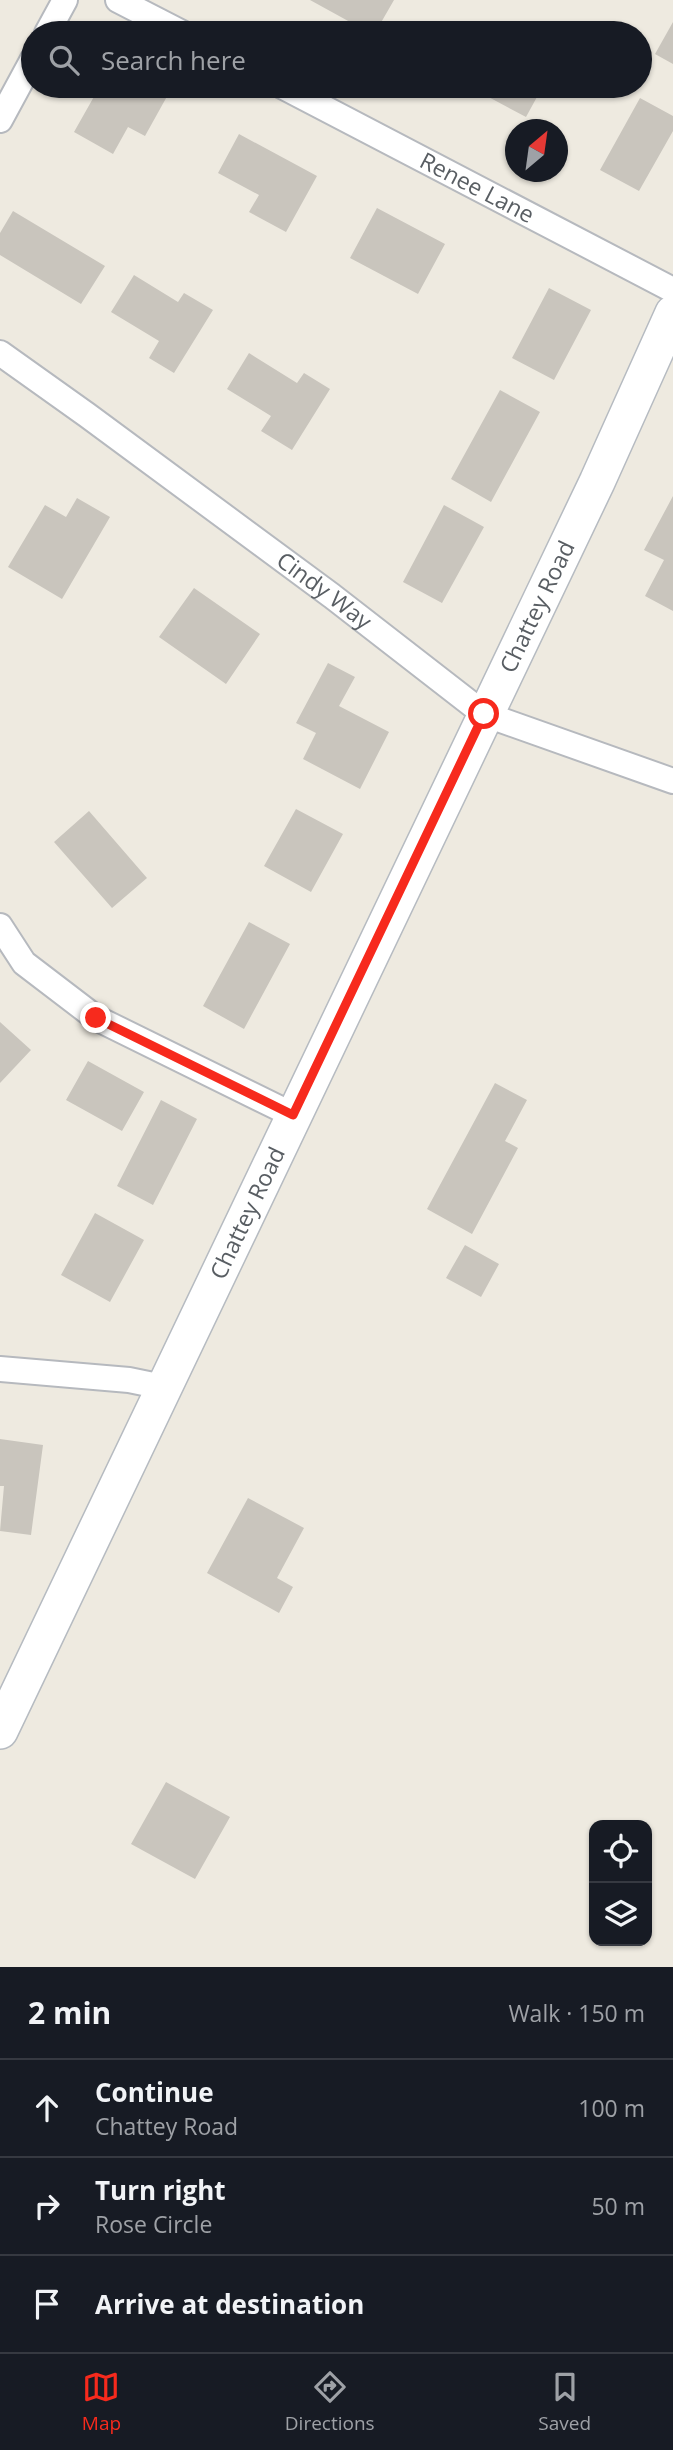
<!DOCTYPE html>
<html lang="en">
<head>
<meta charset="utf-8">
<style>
	:root { --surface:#171b24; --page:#242831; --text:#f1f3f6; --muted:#9ea1a6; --line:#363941; --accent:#f72a1d }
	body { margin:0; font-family:"Open Sans",sans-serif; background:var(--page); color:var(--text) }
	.controls { position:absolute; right:21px; bottom:21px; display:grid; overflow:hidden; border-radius:14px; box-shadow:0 2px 5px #0004 }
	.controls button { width:63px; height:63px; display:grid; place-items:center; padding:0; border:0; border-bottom:2px solid var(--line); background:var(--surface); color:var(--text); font:35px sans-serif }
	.compass { position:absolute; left:505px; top:119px; width:63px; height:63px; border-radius:50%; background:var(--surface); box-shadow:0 2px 5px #0004; rotate:29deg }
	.stop { position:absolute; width:21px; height:21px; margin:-16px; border:5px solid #f72a1d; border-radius:50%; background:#fff }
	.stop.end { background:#f72a1d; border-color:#fff; box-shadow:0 2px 7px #0008 }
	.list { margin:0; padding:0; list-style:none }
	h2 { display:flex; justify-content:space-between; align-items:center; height:91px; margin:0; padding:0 28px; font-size:30px }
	h2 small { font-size:23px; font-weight:400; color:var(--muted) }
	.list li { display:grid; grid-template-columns:46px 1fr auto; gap:21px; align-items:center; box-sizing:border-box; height:98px; padding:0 28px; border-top:2px solid var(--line) }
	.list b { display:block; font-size:26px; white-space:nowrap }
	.list p { margin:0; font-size:23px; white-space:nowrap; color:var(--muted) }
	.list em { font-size:23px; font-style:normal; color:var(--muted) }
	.icon { flex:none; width:38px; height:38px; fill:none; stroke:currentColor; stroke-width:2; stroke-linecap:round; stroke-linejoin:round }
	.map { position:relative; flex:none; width:673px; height:1967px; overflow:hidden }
	.search { position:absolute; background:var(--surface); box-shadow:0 2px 5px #0004; left:21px; right:21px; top:21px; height:77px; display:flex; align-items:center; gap:18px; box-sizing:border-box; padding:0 24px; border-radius:38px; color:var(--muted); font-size:26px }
	.sheet { height:385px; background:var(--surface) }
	nav { display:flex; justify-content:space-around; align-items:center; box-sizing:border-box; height:98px; border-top:2px solid var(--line); background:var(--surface); font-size:19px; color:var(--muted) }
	nav a { display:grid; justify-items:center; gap:4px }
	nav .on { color:var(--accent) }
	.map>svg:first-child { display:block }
</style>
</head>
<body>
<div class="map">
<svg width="673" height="1967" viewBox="0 0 673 1967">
	<rect width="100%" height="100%" fill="#eeeae0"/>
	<path fill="#c9c5bd" d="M 310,0 L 394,0 L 375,33 L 370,33 Z
		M 673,22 L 673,64 L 655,54 Z
		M 100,86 L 160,86 L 170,91 L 145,136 L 128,127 L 113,154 L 74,132 Z
		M 468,86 L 543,86 L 526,117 Z
		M 640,98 L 673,116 L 673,131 L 639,191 L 600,170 Z
		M 239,134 L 317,176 L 286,232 L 249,212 L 259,195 L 218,173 Z
		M 377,208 L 445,244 L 418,294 L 350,258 Z
		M 13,211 L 105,266 L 81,304 L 0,255 L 0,233 Z
		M 134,275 L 178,302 L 184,293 L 213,310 L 174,373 L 149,358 L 159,341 L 111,312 Z
		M 549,288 L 591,310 L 554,380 L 512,358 Z
		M 249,353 L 297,383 L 304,373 L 330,389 L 292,450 L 261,431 L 271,416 L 227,389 Z
		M 500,390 L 540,412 L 491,502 L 451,479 Z
		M 673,496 L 673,611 L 645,596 L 664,560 L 644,550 Z
		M 77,498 L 110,517 L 62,599 L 8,567 L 45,505 L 66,517 Z
		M 444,505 L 484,527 L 442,603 L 403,582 Z
		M 194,588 L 260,634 L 226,684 L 159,637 Z
		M 328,663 L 355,677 L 339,706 L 389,732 L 360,789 L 303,759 L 316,733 L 296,723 Z
		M 296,809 L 343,834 L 311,892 L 264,866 Z
		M 89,811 L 147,878 L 112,908 L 54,842 Z
		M 249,922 L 290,944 L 244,1029 L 203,1006 Z
		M 0,1022 L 31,1050 L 0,1083 Z
		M 88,1061 L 144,1092 L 122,1131 L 66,1100 Z
		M 495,1083 L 527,1100 L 505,1141 L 518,1148 L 472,1234 L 427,1209 Z
		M 161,1100 L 197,1119 L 153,1205 L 117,1186 Z
		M 95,1213 L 144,1240 L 110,1302 L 61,1275 Z
		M 465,1245 L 499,1264 L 481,1297 L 446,1278 Z
		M 0,1439 L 43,1445 L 31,1535 L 0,1531 L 4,1486 L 0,1486 Z
		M 248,1498 L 304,1528 L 277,1578 L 293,1587 L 279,1613 L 207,1573 Z
		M 166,1782 L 230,1817 L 195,1879 L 131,1844 Z"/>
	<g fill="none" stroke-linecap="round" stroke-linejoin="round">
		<defs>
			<g id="street">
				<path d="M 118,0 L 182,33"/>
				<path d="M 47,33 L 65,0"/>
				<path id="s1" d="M 282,86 L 673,290"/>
				<path d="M 0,120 L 33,59"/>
				<path id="s2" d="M 0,353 L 87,415 L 332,596 L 484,714 L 673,781"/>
				<path d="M 0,926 L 24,963 L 96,1018 L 293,1115"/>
				<path d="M 0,1369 L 129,1380 L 163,1387"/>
			</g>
			<g id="secondary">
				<path id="s3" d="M 0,1731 L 597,482 L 673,313"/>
			</g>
		</defs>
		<use href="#street" stroke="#b6b9be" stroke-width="28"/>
		<use href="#secondary" stroke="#b6bbc1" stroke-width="38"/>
		<use href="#street" stroke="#fff" stroke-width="24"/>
		<use href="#secondary" stroke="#fff" stroke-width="35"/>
	</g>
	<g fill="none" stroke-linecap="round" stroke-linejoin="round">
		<path stroke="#f72a1d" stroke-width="9" d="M 96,1018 L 293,1115 L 484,714"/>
	</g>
	<g text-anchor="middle" stroke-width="7" stroke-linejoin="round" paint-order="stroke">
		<g font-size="23" fill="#595e63" stroke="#fff">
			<text dy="8" stroke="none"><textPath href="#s1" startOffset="220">Renee Lane</textPath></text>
			<text dy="8" stroke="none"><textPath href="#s2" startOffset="402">Cindy Way</textPath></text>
			<text dy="8" stroke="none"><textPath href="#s3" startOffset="1246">Chattey Road</textPath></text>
			<text dy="8" stroke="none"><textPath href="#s3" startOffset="574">Chattey Road</textPath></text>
		</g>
	</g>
</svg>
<div class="controls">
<button><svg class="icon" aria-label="locate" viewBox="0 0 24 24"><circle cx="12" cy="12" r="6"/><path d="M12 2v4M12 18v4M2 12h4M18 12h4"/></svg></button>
<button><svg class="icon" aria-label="layers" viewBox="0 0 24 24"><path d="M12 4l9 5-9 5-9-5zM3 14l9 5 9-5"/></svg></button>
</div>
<svg class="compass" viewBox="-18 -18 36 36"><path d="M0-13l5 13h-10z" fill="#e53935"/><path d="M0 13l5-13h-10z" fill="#9ea1a6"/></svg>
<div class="stop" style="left:484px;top:714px"></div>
<div class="stop end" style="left:96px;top:1018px"></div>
<div class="search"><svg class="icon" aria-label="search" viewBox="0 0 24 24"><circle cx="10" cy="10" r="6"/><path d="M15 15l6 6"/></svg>Search here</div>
</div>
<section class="sheet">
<h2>2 min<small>Walk · 150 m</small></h2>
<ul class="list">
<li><svg class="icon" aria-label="ahead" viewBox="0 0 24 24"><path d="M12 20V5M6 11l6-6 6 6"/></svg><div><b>Continue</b><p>Chattey Road</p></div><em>100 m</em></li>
<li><svg class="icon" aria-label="right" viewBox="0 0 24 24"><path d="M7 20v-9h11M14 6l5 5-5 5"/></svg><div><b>Turn right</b><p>Rose Circle</p></div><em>50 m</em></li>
<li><svg class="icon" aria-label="arrive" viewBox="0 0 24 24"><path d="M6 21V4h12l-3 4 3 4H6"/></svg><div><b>Arrive at destination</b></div></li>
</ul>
</section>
<nav>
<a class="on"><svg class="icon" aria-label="map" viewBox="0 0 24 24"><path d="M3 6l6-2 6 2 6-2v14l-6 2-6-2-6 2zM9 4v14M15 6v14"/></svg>Map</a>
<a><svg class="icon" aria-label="directions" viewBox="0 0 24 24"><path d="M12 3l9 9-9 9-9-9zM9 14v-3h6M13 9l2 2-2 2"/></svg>Directions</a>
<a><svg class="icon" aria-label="saved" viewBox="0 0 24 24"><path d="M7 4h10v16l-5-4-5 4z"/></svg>Saved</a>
</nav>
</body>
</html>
